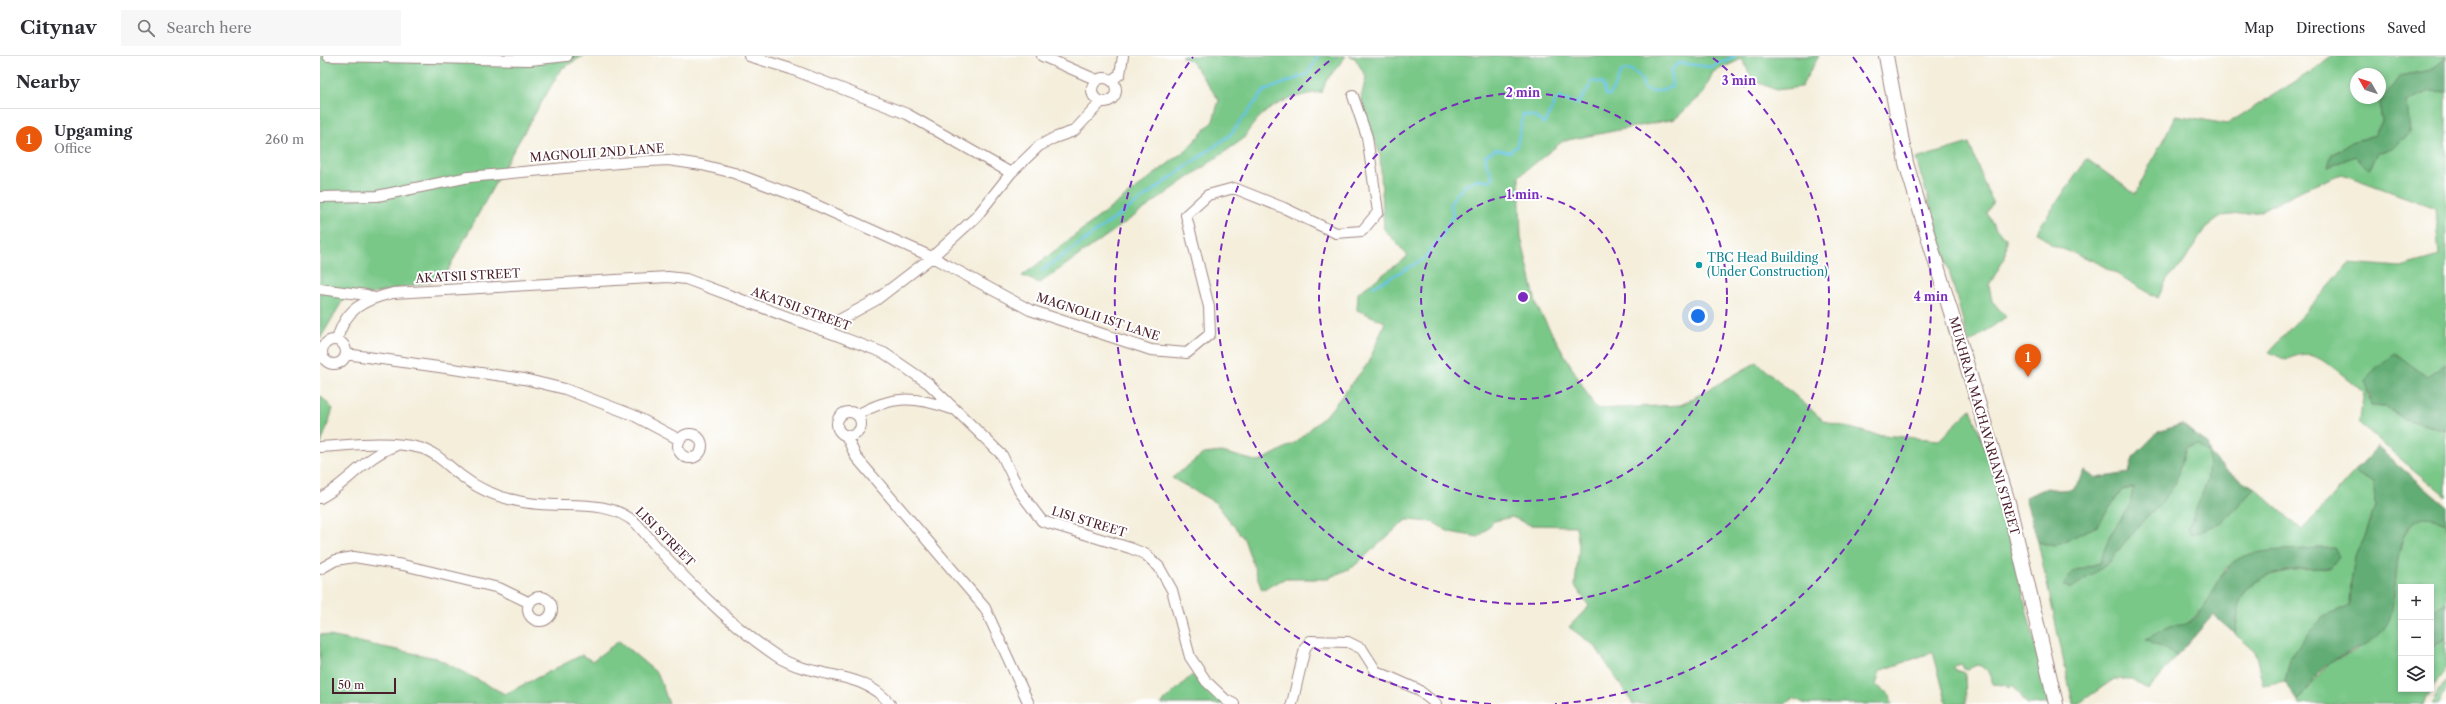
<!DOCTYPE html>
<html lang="en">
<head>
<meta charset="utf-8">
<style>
	:root { --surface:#fff; --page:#f7f7f7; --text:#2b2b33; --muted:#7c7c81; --line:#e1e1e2; --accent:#ea580c }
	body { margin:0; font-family:"Libre Caslon Text",serif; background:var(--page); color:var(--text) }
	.controls { position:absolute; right:12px; bottom:12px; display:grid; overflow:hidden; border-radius:0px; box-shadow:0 2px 6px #0003 }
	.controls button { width:36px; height:36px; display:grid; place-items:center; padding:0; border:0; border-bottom:1px solid var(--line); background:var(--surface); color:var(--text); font:20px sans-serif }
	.compass { position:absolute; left:2030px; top:12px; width:36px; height:36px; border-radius:50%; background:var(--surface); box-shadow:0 2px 6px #0003; rotate:309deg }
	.scale { position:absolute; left:12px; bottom:10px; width:64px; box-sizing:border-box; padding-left:4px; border:2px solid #4a1f2b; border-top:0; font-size:11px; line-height:14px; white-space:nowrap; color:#4a1f2b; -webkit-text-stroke:3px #fff; paint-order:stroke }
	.you { position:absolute; left:1378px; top:260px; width:14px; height:14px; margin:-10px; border:3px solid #fff; border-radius:50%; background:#1a73e8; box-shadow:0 0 0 6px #1a73e833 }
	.badge { display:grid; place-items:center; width:26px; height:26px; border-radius:50%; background:var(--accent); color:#fff; font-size:13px; font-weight:700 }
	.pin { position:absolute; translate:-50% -33px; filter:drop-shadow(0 1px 2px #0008) }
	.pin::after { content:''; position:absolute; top:21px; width:14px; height:12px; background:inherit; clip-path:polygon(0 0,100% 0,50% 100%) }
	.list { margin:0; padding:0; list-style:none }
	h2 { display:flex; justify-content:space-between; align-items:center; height:52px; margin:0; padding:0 16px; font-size:17px }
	h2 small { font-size:13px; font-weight:400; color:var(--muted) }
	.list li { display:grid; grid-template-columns:26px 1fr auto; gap:12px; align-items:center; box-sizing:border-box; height:60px; padding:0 16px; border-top:1px solid var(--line) }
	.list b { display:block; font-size:15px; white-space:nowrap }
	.list p { margin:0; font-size:13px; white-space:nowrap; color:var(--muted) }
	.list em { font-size:13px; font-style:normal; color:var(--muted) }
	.icon { flex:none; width:22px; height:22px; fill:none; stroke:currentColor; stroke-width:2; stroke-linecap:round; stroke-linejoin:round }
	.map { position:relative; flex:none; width:2126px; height:648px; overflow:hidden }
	header { display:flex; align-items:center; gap:24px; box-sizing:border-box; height:56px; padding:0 20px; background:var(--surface); border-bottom:1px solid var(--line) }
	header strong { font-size:19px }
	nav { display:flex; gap:22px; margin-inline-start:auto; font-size:14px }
	.search { width:280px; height:36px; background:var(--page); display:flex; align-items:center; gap:10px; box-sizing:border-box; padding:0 14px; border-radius:0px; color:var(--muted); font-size:15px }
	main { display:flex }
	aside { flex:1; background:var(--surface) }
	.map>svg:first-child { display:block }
</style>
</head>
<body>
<header>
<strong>Citynav</strong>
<div class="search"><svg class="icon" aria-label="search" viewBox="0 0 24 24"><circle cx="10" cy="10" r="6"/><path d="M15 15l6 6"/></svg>Search here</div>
<nav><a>Map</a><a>Directions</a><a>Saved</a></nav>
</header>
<main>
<aside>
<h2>Nearby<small></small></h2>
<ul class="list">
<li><span class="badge">1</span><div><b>Upgaming</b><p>Office</p></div><em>260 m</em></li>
</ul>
</aside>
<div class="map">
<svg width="2126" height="648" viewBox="0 0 2126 648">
	<rect width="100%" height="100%" fill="#fff"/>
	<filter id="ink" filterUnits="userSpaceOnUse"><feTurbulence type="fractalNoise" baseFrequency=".025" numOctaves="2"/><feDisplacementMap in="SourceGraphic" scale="8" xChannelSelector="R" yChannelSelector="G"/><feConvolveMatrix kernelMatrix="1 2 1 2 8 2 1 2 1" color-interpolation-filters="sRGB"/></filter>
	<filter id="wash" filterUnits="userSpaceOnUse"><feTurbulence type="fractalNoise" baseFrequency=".012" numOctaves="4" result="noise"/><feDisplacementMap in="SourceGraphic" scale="16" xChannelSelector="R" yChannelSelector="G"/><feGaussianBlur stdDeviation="0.9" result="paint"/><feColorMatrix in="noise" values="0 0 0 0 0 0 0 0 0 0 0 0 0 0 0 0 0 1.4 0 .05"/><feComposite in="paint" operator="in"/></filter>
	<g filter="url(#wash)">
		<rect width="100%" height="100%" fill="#f4eedb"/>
		<path fill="#79c888" stroke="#62745a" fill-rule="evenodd" d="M 0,0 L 263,0 L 241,13 L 185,109 L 123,223 L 23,244 L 0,283 Z
			M 861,0 L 1026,0 L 1006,25 L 1002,36 C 965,41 943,50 923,83 L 720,227 L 702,220 L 866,94 L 893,65 L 899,44 L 872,6 Z
			M 1029,0 L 1499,0 L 1481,31 L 1456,34 L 1433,24 L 1422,3 L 1393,16 L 1383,38 L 1355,63 L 1243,85 L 1199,120 L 1201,181 L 1217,251 L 1276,353 L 1361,349 L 1437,306 L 1504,365 L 1552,378 L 1619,384 L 1651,353 L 1673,413 L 1729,648 L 1707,648 L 1693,629 L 1688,632 L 1685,629 L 1672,628 C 1673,618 1666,611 1657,609 L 1648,613 L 1644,612 L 1642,608 L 1634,610 L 1635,614 L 1645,617 L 1646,648 L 1627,648 L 1613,596 L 1560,615 L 1556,629 L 1570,639 L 1572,648 L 1486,648 L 1473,642 L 1465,648 L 1313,648 L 1275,590 L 1249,571 L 1269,550 L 1255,530 L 1259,491 L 1256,470 L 1210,469 L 1192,461 L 1174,465 L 1159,481 L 1129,476 L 1113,466 L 1086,464 L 1033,511 L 1006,523 L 964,523 L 942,534 L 924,483 L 896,447 L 852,422 L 883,398 L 902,396 L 939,406 L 976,386 L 1009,356 L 1049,306 L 1065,266 L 1037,254 L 1038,237 L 1088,200 L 1064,173 L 1060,99 L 1041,42 L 1046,21 L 1035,2 Z
			M 2011,0 L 2126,0 L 2126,2 L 2111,14 L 2080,20 L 2059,48 L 2062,65 L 2055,79 L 2032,86 L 2012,99 L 2008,111 L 2035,100 L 2049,114 L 2058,97 L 2074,91 L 2090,77 L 2087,46 L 2110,35 L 2126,35 L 2126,308 L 2107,321 L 2075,297 L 2045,325 L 2051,350 L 2065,351 L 2083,362 L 2126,375 L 2126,441 L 2039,368 L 2044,337 C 2033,327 2006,304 1993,300 C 1984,296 1975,300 1966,304 L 1949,296 L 2029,207 L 2080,211 L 2119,200 L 2115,152 L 2022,118 L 1984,133 L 1938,156 L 1902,160 L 1885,173 L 1862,209 L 1847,223 L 1838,242 L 1776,206 L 1732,189 L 1716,176 L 1767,103 L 1815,138 L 1856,59 L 1907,68 L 1992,15 ZM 2036,18 L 2060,18 L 2060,42 L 2036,42 Z
			M 1649,87 L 1667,135 L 1673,145 L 1667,157 L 1675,172 L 1686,182 L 1685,202 L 1669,229 L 1672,245 L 1686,261 L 1649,287 L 1619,178 L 1596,103 Z
			M 0,339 L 13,353 L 0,391 Z
			M 1878,389 L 1889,397 L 1888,423 L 1881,442 L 1902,466 L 1935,432 L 1982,474 L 2034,416 L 2054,427 L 2055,451 L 2045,480 L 2035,500 L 2031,527 L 2031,550 L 2002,561 L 1971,600 L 1965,625 L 1943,629 L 1935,595 L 1915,578 C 1917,567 1918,555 1921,544 C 1931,513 1985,512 2011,512 L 1995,492 L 1905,512 L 1897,530 L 1883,553 L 1866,569 L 1851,570 L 1827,583 L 1857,600 L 1828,634 L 1812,623 L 1794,623 L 1758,648 L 1753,648 L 1718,486 L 1734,490 L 1777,470 L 1802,434 L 1813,432 L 1810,449 L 1789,481 L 1780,507 L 1753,515 L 1769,520 L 1786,509 L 1826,461 L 1837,452 L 1861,408 L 1866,391 Z
			M 2108,460 L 2126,467 L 2126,546 L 2111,556 L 2111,531 L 2081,531 L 2081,633 L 2111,633 L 2111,593 L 2126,582 L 2126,610 L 2103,648 L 1979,648 L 1978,645 L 2010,606 L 2036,595 L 2073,545 L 2079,495 L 2085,477 L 2095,465 Z
			M 0,578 L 116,602 L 185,638 L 262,599 L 272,605 L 299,585 L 338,618 L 349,648 L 0,648 Z
			M 872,619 L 905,648 L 841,648 Z
			M 2126,624 L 2126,634 L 2119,648 L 2112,648 Z"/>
		<path fill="#62ac74" stroke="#566650" d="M 2126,2 L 2126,36 L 2110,35 L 2087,46 L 2090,77 L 2074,91 L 2058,97 L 2049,114 L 2035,100 L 2008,111 L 2012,99 L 2032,86 L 2055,79 L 2062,65 L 2059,48 L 2080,20 L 2111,14 Z
			M 2075,297 L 2107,321 L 2126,308 L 2126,375 L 2083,362 L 2065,351 L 2051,350 L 2050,339 L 2045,325 L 2056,312 Z
			M 1862,368 L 1887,388 L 1890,397 L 1906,415 L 1935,432 L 1902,466 L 1871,479 L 1868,473 L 1888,423 L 1889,397 L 1878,389 L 1866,391 L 1855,429 L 1837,452 L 1826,461 L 1786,509 L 1752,532 L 1743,530 L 1753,515 L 1780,507 L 1789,481 L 1810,449 L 1813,432 L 1802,434 L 1777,470 L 1734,490 L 1718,486 L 1705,441 L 1727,432 L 1739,434 L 1753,433 L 1765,415 L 1777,422 L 1809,417 L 1813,401 L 1838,376 Z
			M 2057,391 L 2126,450 L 2126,467 C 2064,440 2083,536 2068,566 C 2056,590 2031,593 2011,606 C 1998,613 1988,634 1978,645 L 1965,625 L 1971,600 L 2002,561 L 2030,549 L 2031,527 L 2035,500 L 2045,480 L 2055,451 L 2054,427 L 2034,416 Z
			M 1995,492 L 2015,492 L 2019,501 L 2011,512 C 1985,512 1931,513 1921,544 C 1918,555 1917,567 1915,578 L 1893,559 L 1857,600 L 1826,583 C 1834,579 1842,573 1851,570 C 1855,568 1862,570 1866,568 C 1894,554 1894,513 1922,501 C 1945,492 1971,495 1995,492 Z
			M 2126,546 L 2126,582 L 2111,593 L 2111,556 Z"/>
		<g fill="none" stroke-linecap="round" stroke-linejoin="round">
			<path stroke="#66c3e4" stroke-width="2.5" d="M 722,215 L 910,79 L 944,35 L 988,18 L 998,0
				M 1053,231 L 1104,203 L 1123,178 L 1133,159 L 1130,147 C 1140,134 1152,118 1170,125 L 1173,121 L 1167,109 L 1165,100 L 1176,93 L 1190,96 L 1197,90 L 1203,58 L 1215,61 L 1225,68 L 1235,46 L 1239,42 L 1258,48 L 1273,25 L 1283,27 L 1286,39 L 1290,39 L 1302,15 L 1311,14 L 1321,22 L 1324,32 L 1333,36 L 1352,31 L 1351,14 L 1359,7 L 1391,11 L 1415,0"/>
		</g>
	</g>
	<g filter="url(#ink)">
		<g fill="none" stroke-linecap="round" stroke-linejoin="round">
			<defs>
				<path id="street" d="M 8,0 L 210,4 L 247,0
					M 429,0 L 471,13 L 587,58 L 691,117
					M 722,0 L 777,24
					M772 34a12 12 0 1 1 24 0a12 12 0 1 1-24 0Z
					M 792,24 L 800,18 L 803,0
					M 0,141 L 57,140 L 149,121 L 310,106 L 348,104 L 382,109 L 414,117 L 476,140 L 612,201 L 710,254 L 831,294 L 867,297 L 890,278 L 889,251 L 866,159 L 888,139 L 914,132 L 964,152 L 1016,177 L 1042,175 L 1058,156 L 1047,81 L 1033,40
					M 0,233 L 47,239 L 54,242
					M 501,274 L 556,244 L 612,201 L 656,161 L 691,117 L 719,90 L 734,82 L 754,75 L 781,46
					M2 296a12 12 0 1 1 24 0a12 12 0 1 1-24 0Z
					M 17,284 C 25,253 43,244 73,237 L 348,221 L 366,223 L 564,297 L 608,327 L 682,399 L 700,436 L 722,465 L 810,492 L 825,498 L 839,511 L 852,534 L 870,601 L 886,625 L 906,644 L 914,648
					M 26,298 L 204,323 L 245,333 L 313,359 L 360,384
					M517 368a12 12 0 1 1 24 0a12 12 0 1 1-24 0Z
					M 537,359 C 572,339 594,340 632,353
					M358 390a12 12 0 1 1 24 0a12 12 0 1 1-24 0Z
					M 526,379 L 536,401 L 665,552 L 709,648
					M 0,391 C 33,389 67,384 100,392 C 116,396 128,410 140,419 C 158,433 176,441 198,445 C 239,455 285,439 317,468 C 356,515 408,568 458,601 C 495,624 540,612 570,648
					M 0,442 C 27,429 45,400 75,390
					M 0,513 L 16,504 L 34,501 L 83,509 L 179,532 L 210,547
					M208 553a12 12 0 1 1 24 0a12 12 0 1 1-24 0Z
					M 972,648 L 985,592 L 990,585 L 1028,586 L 1042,593 L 1056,615 L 1097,633 L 1116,648"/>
				<path id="secondary" d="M 1566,0 L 1586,107 L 1688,446 L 1736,648"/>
			</defs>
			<use href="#street" stroke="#9f8683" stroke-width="12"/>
			<use href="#secondary" stroke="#9f8683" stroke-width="16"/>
			<use href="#street" stroke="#fff" stroke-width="10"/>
			<use href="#secondary" stroke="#fff" stroke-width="14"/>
		</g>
	</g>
	<g fill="none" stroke="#7b2cbf" stroke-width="2" stroke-dasharray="7 5">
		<circle cx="1203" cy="241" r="102"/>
		<circle cx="1203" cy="241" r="204"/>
		<path d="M1393 2A306 306 0 1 1 1013 2"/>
		<path d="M1171 648A408 408 0 0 1 873 1M1533 1A408 408 0 0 1 1235 648"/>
	</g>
	<circle fill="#0f9aa8" stroke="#fff" stroke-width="1.5" cx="1379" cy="209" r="4"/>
	<g text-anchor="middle" stroke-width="4" stroke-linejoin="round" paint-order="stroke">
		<g font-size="12" fill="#4a1f2b" stroke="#fff">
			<text transform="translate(277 97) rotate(-4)" y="4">MAGNOLII 2ND LANE</text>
			<text transform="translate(148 220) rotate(-3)" y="4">AKATSII STREET</text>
			<text transform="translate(481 253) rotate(20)" y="4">AKATSII STREET</text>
			<text transform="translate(778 261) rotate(18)" y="4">MAGNOLII 1ST LANE</text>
			<text transform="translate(1664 370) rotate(74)" y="4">MUKHRAN MACHAVARIANI STREET</text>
			<text transform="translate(769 466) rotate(17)" y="4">LISI STREET</text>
			<text transform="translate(345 481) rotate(45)" y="4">LISI STREET</text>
		</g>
		<g font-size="12" fill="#0d838f" stroke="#fff" text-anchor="start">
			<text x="1387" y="206">TBC Head Building<tspan x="1387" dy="14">(Under Construction)</tspan></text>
		</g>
	</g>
	<circle cx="1203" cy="241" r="6" fill="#7b2cbf" stroke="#fff" stroke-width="2"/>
	<g font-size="12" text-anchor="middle" font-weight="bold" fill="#7b2cbf" stroke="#fff" stroke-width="4" stroke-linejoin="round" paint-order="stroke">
		<text x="1419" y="29">3 min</text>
		<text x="1203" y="41">2 min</text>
		<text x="1203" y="143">1 min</text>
		<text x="1611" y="245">4 min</text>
	</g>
</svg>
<div class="controls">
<button>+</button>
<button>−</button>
<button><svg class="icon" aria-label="layers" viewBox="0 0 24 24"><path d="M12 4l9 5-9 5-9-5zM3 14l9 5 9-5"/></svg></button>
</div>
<svg class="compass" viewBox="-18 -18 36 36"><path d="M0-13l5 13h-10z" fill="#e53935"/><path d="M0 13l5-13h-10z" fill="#7c7c81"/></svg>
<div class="scale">50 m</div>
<div class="you"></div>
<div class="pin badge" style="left:1708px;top:321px">1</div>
</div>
</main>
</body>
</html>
